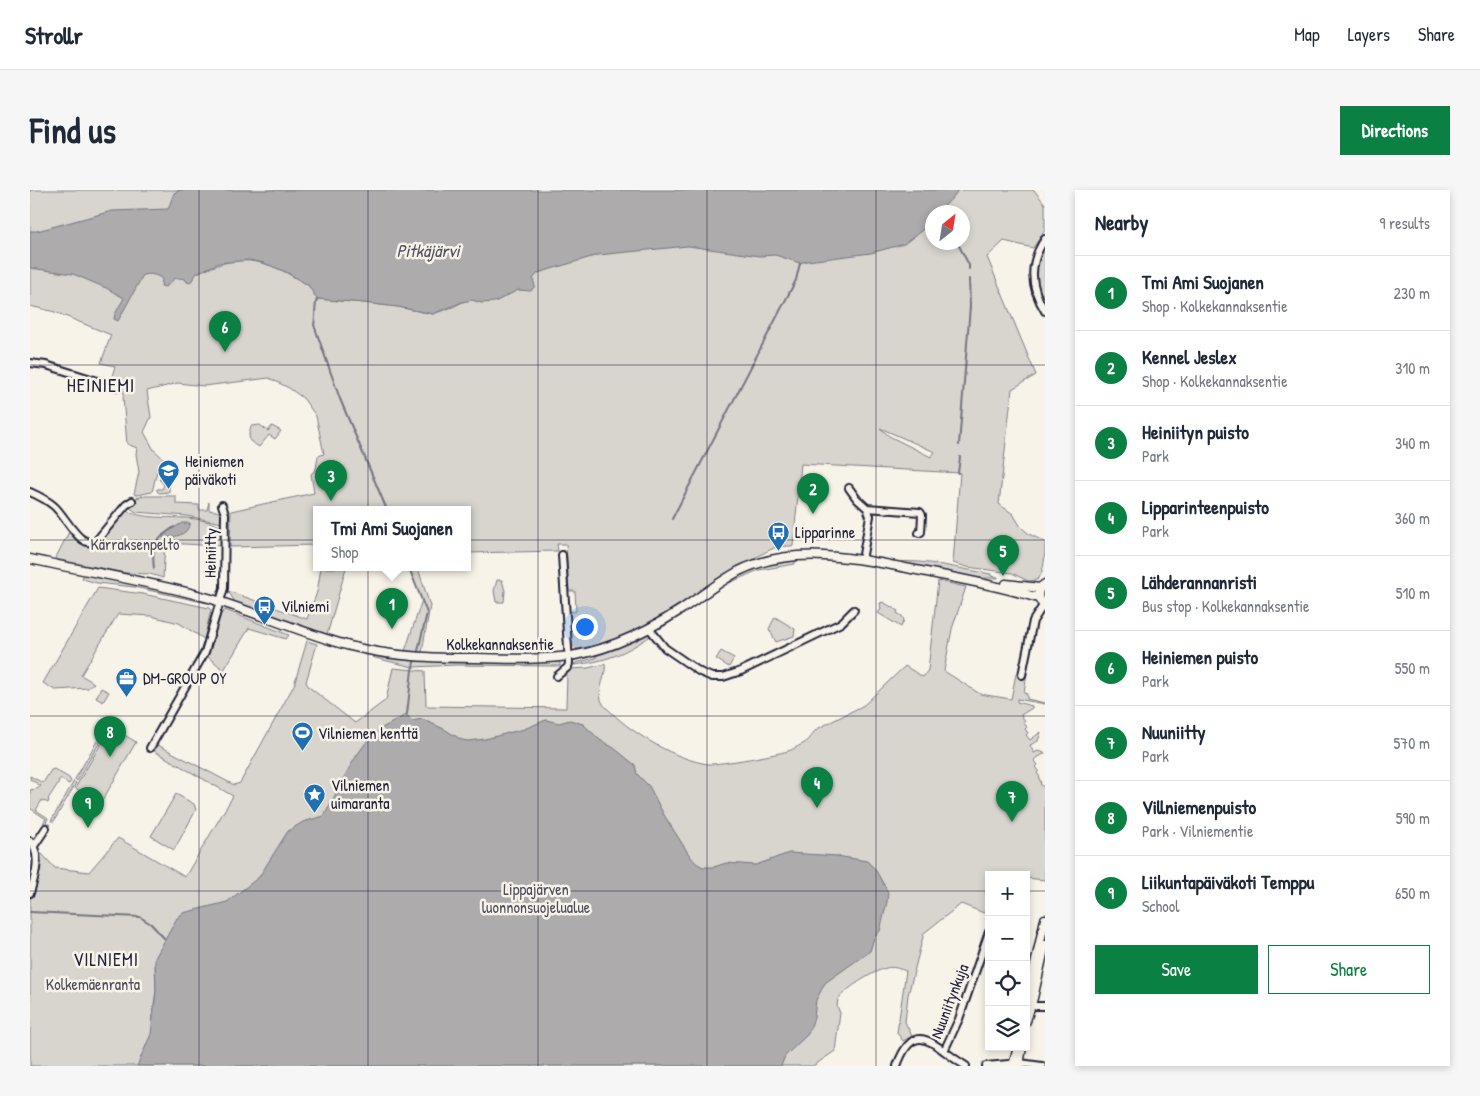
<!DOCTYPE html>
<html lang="en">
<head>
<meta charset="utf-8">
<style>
	:root { --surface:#fff; --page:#f6f6f7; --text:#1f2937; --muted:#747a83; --line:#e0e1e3; --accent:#0b8043 }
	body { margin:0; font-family:"Patrick Hand",sans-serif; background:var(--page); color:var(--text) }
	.controls { position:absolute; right:15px; bottom:15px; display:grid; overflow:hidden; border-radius:0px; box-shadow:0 2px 8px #0003 }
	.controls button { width:45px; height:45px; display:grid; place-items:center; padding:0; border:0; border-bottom:1px solid var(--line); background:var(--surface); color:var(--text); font:25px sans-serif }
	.compass { position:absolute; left:895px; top:15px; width:45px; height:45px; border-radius:50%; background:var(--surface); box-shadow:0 2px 8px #0003; rotate:30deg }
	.you { position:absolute; left:554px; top:436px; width:18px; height:18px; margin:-12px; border:4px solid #fff; border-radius:50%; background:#1a73e8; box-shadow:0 0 0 8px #1a73e833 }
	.badge { display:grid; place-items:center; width:32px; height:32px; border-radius:50%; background:var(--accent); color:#fff; font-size:16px; font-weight:700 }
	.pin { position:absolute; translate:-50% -41px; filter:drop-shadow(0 1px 2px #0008) }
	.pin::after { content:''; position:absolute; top:26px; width:18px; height:15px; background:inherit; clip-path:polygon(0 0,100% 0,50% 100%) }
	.popup { position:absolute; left:283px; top:316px; width:158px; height:65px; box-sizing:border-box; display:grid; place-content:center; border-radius:0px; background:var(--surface); filter:drop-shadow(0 1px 4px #0005); font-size:16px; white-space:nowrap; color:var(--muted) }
	.popup b { font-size:19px; color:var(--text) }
	.popup::after { content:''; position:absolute; left:50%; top:100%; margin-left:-10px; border:10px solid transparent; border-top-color:var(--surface) }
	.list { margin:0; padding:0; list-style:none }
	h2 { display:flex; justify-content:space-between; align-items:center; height:65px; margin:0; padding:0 20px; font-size:21px }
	h2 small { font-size:16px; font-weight:400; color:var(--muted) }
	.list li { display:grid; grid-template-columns:32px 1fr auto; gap:15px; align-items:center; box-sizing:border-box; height:75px; padding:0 20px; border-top:1px solid var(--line) }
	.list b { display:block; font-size:19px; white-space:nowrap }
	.list p { margin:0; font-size:16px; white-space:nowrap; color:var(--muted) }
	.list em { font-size:16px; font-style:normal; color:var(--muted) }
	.actions { display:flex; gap:10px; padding:15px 20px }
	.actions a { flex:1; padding:11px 0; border:1px solid var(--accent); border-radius:0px; text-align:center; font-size:18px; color:var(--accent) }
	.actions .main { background:var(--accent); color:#fff }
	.icon { flex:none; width:28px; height:28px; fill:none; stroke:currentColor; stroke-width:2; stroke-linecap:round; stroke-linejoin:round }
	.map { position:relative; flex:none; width:1015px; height:876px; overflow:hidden; border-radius:0px }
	header { display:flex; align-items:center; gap:30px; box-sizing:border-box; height:70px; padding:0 25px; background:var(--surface); border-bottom:1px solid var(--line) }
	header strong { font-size:24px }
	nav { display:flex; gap:28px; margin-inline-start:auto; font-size:18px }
	.intro { display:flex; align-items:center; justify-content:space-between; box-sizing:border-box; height:120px; padding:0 30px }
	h1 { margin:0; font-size:35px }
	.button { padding:12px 22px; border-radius:0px; background:var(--accent); color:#fff; font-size:18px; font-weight:700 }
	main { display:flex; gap:30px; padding:0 30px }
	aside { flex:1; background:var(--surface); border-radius:0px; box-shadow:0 2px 8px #0003 }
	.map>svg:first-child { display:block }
</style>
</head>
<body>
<header>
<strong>Strollr</strong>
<nav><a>Map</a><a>Layers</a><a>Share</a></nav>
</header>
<div class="intro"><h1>Find us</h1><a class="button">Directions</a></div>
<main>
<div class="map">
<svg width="1015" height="876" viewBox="0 0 1015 876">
	<rect width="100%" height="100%" fill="#f7f3e8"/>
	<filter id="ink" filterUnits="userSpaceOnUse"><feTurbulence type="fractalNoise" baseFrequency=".02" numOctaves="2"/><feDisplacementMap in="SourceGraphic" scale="10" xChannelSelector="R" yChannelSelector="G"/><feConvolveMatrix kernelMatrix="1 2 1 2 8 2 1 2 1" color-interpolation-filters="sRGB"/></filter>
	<g filter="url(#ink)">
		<path fill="#d8d5cf" stroke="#7d7c85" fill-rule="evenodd" d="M 0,0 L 270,0 L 176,80 C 205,65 234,69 262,86 C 267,89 274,92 279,96 C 282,100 285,105 287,109 L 334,113 L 368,117 L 403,124 L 423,117 L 479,88 L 545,65 L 901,0 L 1004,0 L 1015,14 L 1015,40 L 1003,58 L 974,51 L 957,67 L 1006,185 L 982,199 L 969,314 L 983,324 L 991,337 L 999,344 L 1015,352 C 1015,364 1015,382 1007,390 L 998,391 L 982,383 L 937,377 L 923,373 L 930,283 L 771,274 L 763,356 C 757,356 750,356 744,358 C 734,362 724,369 714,375 C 659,403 612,449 548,459 C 536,456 540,432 540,422 L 546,421 L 545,401 L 539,401 L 536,354 L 527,354 L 528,361 L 437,363 L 437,320 L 287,320 L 287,355 L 200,357 L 201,321 L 284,303 L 281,284 L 286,279 L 288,266 L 294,264 L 286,226 L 273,208 L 259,198 L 239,188 L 174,196 L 148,193 L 117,201 L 121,227 L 114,242 L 124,260 L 135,270 L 135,280 L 127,281 L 122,302 L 107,305 L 104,304 L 109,282 L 106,264 L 107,258 L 97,254 L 93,207 L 94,202 L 92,199 L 80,193 L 85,176 L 71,173 L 81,145 L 25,122 L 0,116 ZM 902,22 L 932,22 L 932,52 L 902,52 ZM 850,238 L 905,262 L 901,267 L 859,246 Z
			M 1010,61 L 1015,63 L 1015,102 L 1009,107 L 1004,80 Z
			M 230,235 L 238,241 L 242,236 L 251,241 L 245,249 L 239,245 L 229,257 L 220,251 L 219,245 L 221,236 Z
			M 129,289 L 139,290 L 139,302 L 129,303 L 127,301 L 127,299 L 132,299 L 134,295 Z
			M 114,306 L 146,306 L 146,314 L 169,315 L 169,320 L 177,320 L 179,312 L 179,320 L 186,321 L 192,324 L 192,333 L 157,326 L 106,322 L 99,317 L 106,315 L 107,312 L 106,308 Z
			M 96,321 C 127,334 162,320 193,338 L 191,356 L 135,353 L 133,388 L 120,384 L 95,383 L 25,369 L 40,340 L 52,354 L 65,356 Z
			M 765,371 L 765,374 L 729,380 L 699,393 C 709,379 748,373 765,371 Z
			M 864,372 C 896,369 929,379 961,384 L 961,386 L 968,387 L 968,388 L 947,388 Z
			M 291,378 L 316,378 L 297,445 L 205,412 L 198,401 L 277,429 L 287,402 Z
			M 379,378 L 388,378 L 400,416 L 392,462 L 375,461 L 392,410 Z
			M 56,385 L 117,397 L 177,412 L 177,413 L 104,397 L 67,393 L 53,389 L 52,387 Z
			M 467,390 L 472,390 L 475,401 L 474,412 L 466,412 L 464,401 Z
			M 908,391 L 936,397 L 922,439 L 914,481 L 950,504 L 981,509 L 986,484 L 989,485 L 989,487 L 994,488 L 995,483 L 997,483 L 994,503 L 997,504 L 997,509 L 1015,513 L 1015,514 L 987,509 L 987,512 L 1002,516 L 1002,518 L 991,525 L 995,531 L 993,532 L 997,537 L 995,539 L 998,543 L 996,545 L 1000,550 L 1011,542 L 1008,551 L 1000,555 L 1004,563 L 1008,561 L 1015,563 L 1004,570 L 1008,575 L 1006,577 L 1009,581 L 1007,583 L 1010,587 L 1009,588 L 1011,593 L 1010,594 L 1015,598 L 1015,690 L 996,688 L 996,685 L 959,685 L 959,719 L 956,719 L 954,723 L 931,714 L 894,743 L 878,805 L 875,832 L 882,846 L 873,851 L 867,843 L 876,781 C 870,779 863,776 856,778 C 842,782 817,798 808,809 L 807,816 L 810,823 L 805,861 L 783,876 L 0,876 L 0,711 L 10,676 L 10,665 L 12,664 L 25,678 L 59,682 L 88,648 L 155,687 L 203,606 L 124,561 L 128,555 L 204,595 L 210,593 L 264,495 L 277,451 L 287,454 L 276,492 L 279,497 L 325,533 L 356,510 L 363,478 L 395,481 L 396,516 L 536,518 L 537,484 L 540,479 L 558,478 L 575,474 C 577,488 565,500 573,514 C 575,517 579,520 581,522 C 603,544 647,570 678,574 C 688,575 751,564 761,560 C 766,557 777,553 780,548 C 783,544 783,542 787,539 L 834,515 L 875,476 L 893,487 L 898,480 ZM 294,627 L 288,649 L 273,632 ZM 125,773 L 157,859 L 122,828 L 126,801 Z
			M 689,397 L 691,398 L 630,439 L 633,435 Z
			M 68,398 L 113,404 L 179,418 L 181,420 L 174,449 L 149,433 L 121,426 L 88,424 L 51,485 L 64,493 L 58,498 L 25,500 L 13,493 Z
			M 853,412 L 868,421 L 867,423 L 872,426 L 874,430 L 871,437 L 848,423 L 851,419 L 850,413 Z
			M 195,420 L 259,445 L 256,449 L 219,438 L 194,480 L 178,467 L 189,426 Z
			M 745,427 L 765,439 L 764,446 L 746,452 L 739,439 Z
			M 618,443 L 622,445 C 594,464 577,471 544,475 L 545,473 L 566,468 L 566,466 L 571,463 Z
			M 691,461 L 704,468 L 699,477 L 686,469 Z
			M 345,466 L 358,468 L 396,471 L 530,472 L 530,476 L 426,475 L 383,477 L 345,468 L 343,467 Z
			M 71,498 L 79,502 L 73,512 L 66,508 Z
			M 77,534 L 78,538 L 47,591 L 45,589 Z
			M 81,537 L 106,552 L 71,613 L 45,598 Z
			M 24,579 L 39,588 L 41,591 L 39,594 L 30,589 L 28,591 L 29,592 L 18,609 L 19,610 L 18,613 L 12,610 L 6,620 L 18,628 L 16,633 L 13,633 L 16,629 L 0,618 L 0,600 L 7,599 L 11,596 L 0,589 L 0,586 L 13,593 L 21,580 Z
			M 44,591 L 46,593 L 24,631 L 21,631 Z
			M 146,604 L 164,614 L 166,620 L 144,660 L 121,646 Z"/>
		<path fill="#aeabad" stroke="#76747f" d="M 151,0 L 928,0 C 923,9 915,15 908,22 L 902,22 L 901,31 L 891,41 L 874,54 L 841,63 L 777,71 L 770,73 L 745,65 L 730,66 L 658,56 L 568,65 L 508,83 L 503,89 L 505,96 L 501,101 L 488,100 L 465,112 L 451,113 L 442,110 L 432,112 L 403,124 L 368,117 L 334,113 L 287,109 L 278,95 L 256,82 L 234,73 L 219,70 L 189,73 L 167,83 L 160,93 L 157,92 L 155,89 C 141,86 145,91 135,97 L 131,96 L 132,89 C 127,85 120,83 113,85 L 88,131 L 84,129 L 85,124 L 94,108 L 76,98 L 43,84 L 0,78 L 0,41 L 7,41 L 82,21 L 138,19 L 144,3 Z
			M 152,333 L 160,333 C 157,346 146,346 134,349 L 132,345 Z
			M 376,524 L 382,531 L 392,529 L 414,539 L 432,550 L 438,551 L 455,549 L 494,539 L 516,530 L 529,533 L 540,530 L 553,534 L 570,550 L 584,558 L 605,575 L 607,584 L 619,596 L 634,625 L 660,666 L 666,673 L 673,677 L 684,677 L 696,673 L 726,675 L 759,663 L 807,666 L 837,671 L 845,679 L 858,702 L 857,712 L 850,741 L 844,748 L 840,761 L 795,793 L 786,810 L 784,828 L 778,844 L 755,866 L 751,876 L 107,876 L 121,844 L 126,801 L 125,768 L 147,728 L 153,723 L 197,712 L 229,687 L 258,641 L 273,632 L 294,626 C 309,600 321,567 343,545 C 353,535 365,533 376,524 Z"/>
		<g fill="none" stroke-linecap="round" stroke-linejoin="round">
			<path stroke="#76747f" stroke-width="2" d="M 910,20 L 913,22
				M 927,52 L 939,75 L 939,79
				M 287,109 C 284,118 286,126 284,135 L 310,209 L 357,320
				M 929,255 L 940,116 L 939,89
				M 928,283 L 930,267
				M 642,329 L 766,90 L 770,73
				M 124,378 C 121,356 126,349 144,337
				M 379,378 L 397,423 L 387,465
				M 377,524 L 382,480 L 385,469
				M 0,722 L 110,727 L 121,734 L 134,748"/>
			<defs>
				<path id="minor" d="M 1015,49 C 998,74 1000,97 1015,121
					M 0,173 L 16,175 L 87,197
					M 819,298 L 827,309 L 837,318 L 890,322 L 892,325 L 891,342 L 889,343
					M 0,302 C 9,306 17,310 24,316 C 35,325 51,362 67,350 L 96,315 L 102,311
					M 832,370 L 840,326 L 837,318
					M 619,438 L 635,458 L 670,482 L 682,487 L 693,487 L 711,481 L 811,433 L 824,420
					M 992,485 L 1003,431 L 1014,414
					M 527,486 L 538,477 L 539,473 L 532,365
					M 120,558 L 175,462 L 194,398 L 195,324 L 192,315
					M 0,651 C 12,666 5,686 0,703
					M 4,656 L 16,638
					M 1000,816 L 1015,816
					M 914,861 L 929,829 L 959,742
					M 867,876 C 885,825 906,859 936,876
					M 956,876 L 990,873 L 1012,876"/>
				<path id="major" d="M 0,369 C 58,382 118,391 175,407 C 224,421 271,443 320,456 C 362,467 403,468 446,468 C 474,469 502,470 530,467 C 573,464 616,442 652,419 C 671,406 689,392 709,381 C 770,351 843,372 906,384 C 940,391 975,397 1008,408
					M 976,394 L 1010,398
					M 1015,394 C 1006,399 1006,410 1015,415
					M 1000,816 L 998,807 L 1015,729
					M 996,831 L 1003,808 L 1015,755
					M 983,876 L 988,857
					M 989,876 L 992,857"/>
			</defs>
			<use href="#minor" stroke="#22223b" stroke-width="10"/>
			<use href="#major" stroke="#22223b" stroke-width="11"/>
			<use href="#minor" stroke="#f7f3e8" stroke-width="6"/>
			<use href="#major" stroke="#f7f3e8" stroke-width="8"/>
		</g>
	</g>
	<path fill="none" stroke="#22223b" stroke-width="1" stroke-opacity="0.55" d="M 169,0 L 169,876M 338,0 L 338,876M 508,0 L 508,876M 677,0 L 677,876M 846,0 L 846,876M 0,175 L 1015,175M 0,350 L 1015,350M 0,526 L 1015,526M 0,701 L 959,701M 996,701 L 1015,701"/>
	<defs>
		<symbol id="school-pin" viewBox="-11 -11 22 30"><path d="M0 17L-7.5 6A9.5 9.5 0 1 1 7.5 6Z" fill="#1f6fb2" stroke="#f7f3e8"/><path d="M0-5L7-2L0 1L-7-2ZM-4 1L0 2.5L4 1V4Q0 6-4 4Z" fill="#fff"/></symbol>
		<symbol id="bus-pin" viewBox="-11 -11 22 30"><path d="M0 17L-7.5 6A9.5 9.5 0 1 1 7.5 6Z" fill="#1f6fb2" stroke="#f7f3e8"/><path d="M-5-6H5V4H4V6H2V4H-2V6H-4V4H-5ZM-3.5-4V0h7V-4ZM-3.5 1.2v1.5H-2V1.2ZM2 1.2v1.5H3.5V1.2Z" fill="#fff"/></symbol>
		<symbol id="office-pin" viewBox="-11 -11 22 30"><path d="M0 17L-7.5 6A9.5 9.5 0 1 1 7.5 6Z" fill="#1f6fb2" stroke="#f7f3e8"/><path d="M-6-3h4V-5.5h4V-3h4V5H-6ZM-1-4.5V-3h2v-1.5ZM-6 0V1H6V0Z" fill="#fff"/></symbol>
		<symbol id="stadium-pin" viewBox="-11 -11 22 30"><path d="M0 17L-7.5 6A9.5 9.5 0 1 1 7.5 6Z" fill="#1f6fb2" stroke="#f7f3e8"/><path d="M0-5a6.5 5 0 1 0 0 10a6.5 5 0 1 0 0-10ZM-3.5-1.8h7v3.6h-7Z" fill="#fff"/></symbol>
		<symbol id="sight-pin" viewBox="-11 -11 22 30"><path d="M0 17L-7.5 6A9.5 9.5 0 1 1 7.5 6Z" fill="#1f6fb2" stroke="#f7f3e8"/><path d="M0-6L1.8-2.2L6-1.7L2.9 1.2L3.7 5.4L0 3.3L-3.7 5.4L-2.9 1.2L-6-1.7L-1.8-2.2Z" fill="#fff"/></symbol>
	</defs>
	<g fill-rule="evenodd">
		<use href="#school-pin" x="126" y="268" width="25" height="34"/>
		<use href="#bus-pin" x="736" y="330" width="25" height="34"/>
		<use href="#bus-pin" x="222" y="404" width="25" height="34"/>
		<use href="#office-pin" x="84" y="476" width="25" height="34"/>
		<use href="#stadium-pin" x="260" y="530" width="25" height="34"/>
		<use href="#sight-pin" x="272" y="592" width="25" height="34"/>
	</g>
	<g text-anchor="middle" stroke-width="5" stroke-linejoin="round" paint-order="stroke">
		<g font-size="16" fill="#22223b" stroke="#f7f3e8" text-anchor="start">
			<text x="155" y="277">Heiniemen<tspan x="155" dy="18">päiväkoti</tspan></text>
			<text x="765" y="348">Lipparinne</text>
			<text x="251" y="422">Vilniemi</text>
			<text x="113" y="494">DM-GROUP OY</text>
			<text x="288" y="549">Vilniemen kenttä</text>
			<text x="301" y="601">Vilniemen<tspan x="301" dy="18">uimaranta</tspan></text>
		</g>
		<g font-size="16" fill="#504f60" stroke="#f7f3e8">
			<text x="105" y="360">Kärraksenpelto</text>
			<text x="506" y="705">Lippajärven<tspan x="506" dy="18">luonnonsuojelualue</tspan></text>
			<text x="63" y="800">Kolkemäenranta</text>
		</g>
		<g font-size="16" fill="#22223b" stroke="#f7f3e8">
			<text transform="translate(180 363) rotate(-89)" y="6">Heiniitty</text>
			<text x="470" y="460">Kolkekannaksentie</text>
			<text transform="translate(919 811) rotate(-69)" y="6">Nuuniitynkuja</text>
		</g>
		<g font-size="18" font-style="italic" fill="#535263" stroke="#f7f3e8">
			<text x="398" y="67">Pitkäjärvi</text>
		</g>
		<g font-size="18" letter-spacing="1" fill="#22223b" stroke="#f7f3e8">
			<text x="76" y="776">VILNIEMI</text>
		</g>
		<g font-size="19" letter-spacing="1" fill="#22223b" stroke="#f7f3e8">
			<text x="71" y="202">HEINIEMI</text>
		</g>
	</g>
</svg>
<div class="controls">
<button>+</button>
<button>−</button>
<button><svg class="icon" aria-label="locate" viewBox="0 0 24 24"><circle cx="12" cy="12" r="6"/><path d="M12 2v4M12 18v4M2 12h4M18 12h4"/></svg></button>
<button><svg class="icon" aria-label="layers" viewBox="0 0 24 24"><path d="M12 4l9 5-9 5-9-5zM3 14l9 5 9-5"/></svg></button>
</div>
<svg class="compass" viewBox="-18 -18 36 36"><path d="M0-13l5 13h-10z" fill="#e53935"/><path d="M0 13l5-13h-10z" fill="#747a83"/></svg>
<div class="you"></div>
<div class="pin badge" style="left:362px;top:439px">1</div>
<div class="popup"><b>Tmi Ami Suojanen</b>Shop</div>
<div class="pin badge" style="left:783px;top:324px">2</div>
<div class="pin badge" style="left:301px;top:311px">3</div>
<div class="pin badge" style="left:787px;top:618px">4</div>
<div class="pin badge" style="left:973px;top:386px">5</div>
<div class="pin badge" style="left:195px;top:162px">6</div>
<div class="pin badge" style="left:982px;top:632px">7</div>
<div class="pin badge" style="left:80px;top:567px">8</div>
<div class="pin badge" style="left:58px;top:638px">9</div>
</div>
<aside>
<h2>Nearby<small>9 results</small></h2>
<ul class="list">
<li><span class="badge">1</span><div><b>Tmi Ami Suojanen</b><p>Shop · Kolkekannaksentie</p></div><em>230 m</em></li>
<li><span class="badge">2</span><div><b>Kennel Jeslex</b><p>Shop · Kolkekannaksentie</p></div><em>310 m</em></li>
<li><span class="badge">3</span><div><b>Heiniityn puisto</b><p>Park</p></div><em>340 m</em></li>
<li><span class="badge">4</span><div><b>Lipparinteenpuisto</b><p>Park</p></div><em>360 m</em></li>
<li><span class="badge">5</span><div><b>Lähderannanristi</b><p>Bus stop · Kolkekannaksentie</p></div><em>510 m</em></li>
<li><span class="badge">6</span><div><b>Heiniemen puisto</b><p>Park</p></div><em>550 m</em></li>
<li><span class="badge">7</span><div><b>Nuuniitty</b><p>Park</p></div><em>570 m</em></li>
<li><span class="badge">8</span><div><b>Villniemenpuisto</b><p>Park · Vilniementie</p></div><em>590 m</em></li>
<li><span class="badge">9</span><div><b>Liikuntapäiväkoti Temppu</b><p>School</p></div><em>650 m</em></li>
</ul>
<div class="actions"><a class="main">Save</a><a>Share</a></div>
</aside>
</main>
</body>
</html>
